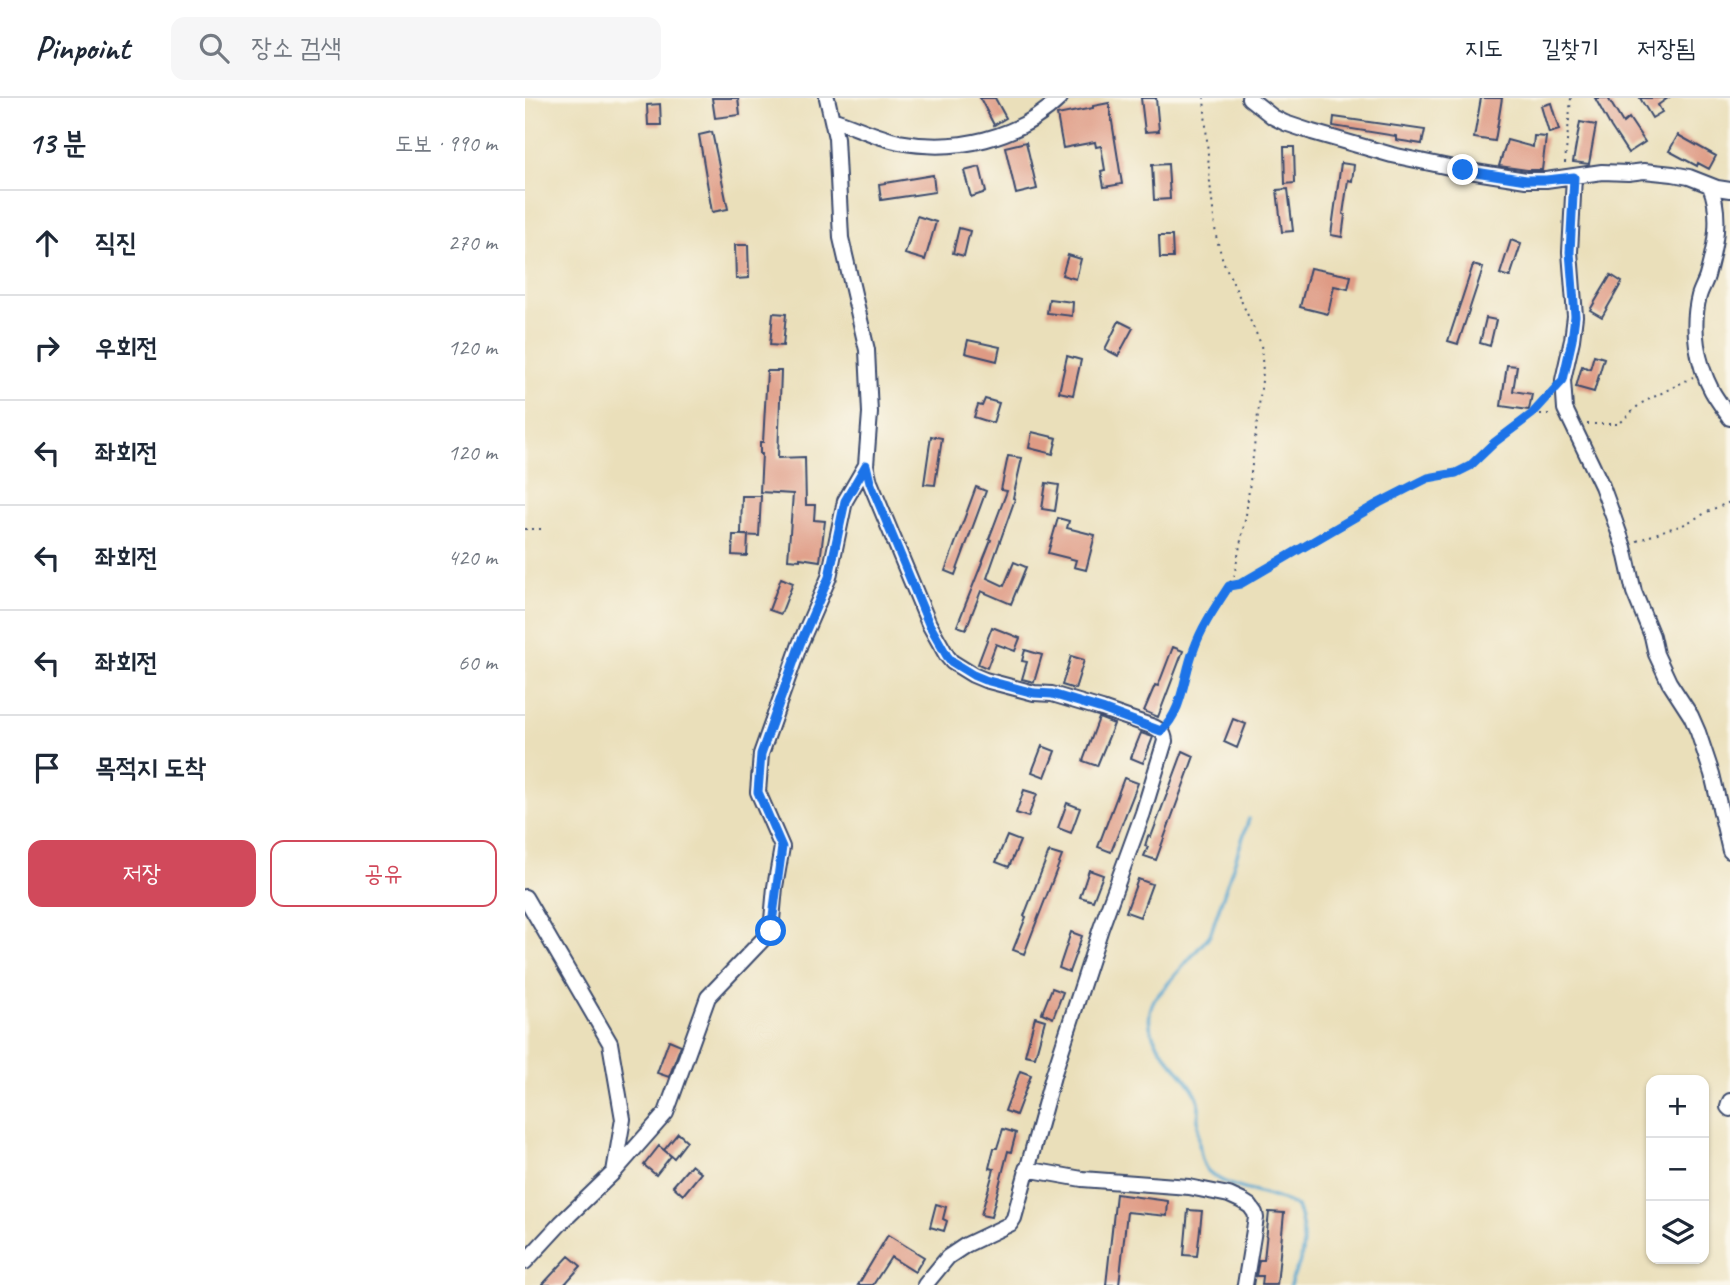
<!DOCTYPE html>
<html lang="ko">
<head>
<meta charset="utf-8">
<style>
	:root { --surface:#fff; --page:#f6f6f7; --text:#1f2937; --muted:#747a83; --line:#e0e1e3; --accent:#d1495b }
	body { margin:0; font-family:Caveat,"Poor Story",sans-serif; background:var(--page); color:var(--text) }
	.controls { position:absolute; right:21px; bottom:21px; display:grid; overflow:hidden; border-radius:14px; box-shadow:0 2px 5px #0004 }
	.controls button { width:63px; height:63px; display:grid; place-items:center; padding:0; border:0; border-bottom:2px solid var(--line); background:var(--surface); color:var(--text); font:35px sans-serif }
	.stop { position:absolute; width:21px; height:21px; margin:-16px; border:5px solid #1a73e8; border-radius:50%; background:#fff }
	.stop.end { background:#1a73e8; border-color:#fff; box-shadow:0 2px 7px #0008 }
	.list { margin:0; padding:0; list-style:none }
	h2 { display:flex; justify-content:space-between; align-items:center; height:91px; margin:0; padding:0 28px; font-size:30px }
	h2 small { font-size:23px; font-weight:400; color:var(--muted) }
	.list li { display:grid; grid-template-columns:46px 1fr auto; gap:21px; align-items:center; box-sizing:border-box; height:105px; padding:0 28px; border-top:2px solid var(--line) }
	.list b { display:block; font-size:26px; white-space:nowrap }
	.list em { font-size:23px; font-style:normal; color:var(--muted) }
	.actions { display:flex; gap:14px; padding:21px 28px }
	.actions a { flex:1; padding:16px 0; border:2px solid var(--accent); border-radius:14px; text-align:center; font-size:24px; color:var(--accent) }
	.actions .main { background:var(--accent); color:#fff }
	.icon { flex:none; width:38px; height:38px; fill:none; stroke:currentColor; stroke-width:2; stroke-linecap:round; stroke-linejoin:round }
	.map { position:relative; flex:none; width:1205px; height:1187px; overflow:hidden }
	header { display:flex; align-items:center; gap:42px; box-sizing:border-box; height:98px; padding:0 35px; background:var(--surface); border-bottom:2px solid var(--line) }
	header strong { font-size:33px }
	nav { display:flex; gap:38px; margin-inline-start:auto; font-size:24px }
	.search { width:490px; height:63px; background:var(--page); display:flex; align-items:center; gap:18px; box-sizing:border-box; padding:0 24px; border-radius:14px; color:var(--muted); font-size:26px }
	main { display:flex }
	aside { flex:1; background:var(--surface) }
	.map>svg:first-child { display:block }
</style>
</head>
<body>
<header>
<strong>Pinpoint</strong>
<div class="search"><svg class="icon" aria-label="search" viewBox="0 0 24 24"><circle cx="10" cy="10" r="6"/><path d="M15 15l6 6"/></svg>장소 검색</div>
<nav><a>지도</a><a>길찾기</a><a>저장됨</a></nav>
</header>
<main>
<aside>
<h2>13 분<small>도보 · 990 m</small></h2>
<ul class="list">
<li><svg class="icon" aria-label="ahead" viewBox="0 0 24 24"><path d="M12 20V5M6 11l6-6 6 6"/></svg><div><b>직진</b></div><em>270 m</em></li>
<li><svg class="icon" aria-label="right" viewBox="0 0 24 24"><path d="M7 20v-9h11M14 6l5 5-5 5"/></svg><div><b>우회전</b></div><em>120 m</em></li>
<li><svg class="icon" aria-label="left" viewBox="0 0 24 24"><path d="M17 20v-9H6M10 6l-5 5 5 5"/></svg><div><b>좌회전</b></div><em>120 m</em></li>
<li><svg class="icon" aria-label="left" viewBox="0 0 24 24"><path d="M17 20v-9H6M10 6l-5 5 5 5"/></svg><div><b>좌회전</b></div><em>420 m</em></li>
<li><svg class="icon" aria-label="left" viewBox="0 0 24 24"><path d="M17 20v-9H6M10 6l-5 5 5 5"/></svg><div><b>좌회전</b></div><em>60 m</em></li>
<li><svg class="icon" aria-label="arrive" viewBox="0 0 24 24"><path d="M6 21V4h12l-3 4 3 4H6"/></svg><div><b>목적지 도착</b></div></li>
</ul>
<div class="actions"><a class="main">저장</a><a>공유</a></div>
</aside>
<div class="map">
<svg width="1205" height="1187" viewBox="0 0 1205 1187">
	<rect width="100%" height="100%" fill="#fbf7ec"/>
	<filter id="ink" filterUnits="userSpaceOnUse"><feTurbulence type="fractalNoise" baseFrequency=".0143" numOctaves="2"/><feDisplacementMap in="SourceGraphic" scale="14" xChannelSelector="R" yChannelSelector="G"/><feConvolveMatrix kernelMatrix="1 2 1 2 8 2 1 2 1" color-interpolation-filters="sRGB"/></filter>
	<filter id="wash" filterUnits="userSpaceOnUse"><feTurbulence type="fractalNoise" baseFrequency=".00686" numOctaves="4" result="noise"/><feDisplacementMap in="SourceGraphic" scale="28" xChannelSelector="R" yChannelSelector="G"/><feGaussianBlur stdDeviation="1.57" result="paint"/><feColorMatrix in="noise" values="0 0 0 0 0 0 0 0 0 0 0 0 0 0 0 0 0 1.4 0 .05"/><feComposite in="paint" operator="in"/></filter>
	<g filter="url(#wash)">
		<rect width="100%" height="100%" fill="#eadfba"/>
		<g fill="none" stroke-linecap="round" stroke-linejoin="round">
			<path stroke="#52a3cc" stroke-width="3.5" d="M 724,721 L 685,837 L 629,902 C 609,943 659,967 673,1000 C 675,1007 674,1014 673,1021 C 673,1034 674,1064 683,1073 C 705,1094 746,1093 772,1109 C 779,1124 780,1150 774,1166 C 771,1173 767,1180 765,1187"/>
		</g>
		<g id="blocks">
			<path fill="#df9b85" d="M 187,0 L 213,0 L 215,17 L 190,20 Z
				M 455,0 L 470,0 L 481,20 L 469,27 Z
				M 616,0 L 631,0 L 634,33 L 620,34 Z
				M 956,0 L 977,0 L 970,43 L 949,40 Z
				M 1070,0 L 1083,0 L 1098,25 L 1104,20 L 1120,44 L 1103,55 L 1086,29 Z
				M 1115,0 L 1143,0 L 1133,7 L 1137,14 L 1127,20 Z
				M 584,5 L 597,86 L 579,89 L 576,73 L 580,72 L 576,48 L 571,49 L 570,44 L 538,50 L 532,17 L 568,10 L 568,8 Z
				M 1026,5 L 1034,32 L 1024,35 L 1016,8 Z
				M 135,6 L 136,27 L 123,27 L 122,7 Z
				M 809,19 L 900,32 L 897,46 L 871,42 L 871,38 L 808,28 Z
				M 1055,24 L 1071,27 L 1064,66 L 1048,64 Z
				M 187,34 L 203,111 L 187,114 L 174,37 Z
				M 1153,37 L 1191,58 L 1184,71 L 1173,65 L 1172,68 L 1144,53 Z
				M 1009,38 L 1021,39 L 1017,72 L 1002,72 L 974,68 L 982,42 L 1008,49 Z
				M 501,44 L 512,91 L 491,96 L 480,49 Z
				M 759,49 L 769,49 L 770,85 L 760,86 Z
				M 816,65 L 829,67 L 827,83 L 823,82 L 818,116 L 820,117 L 817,139 L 806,137 Z
				M 643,66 L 645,101 L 629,102 L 627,67 Z
				M 455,69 L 461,94 L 446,99 L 439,73 Z
				M 408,77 L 410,94 L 356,102 L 354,86 Z
				M 763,91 L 768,133 L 757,134 L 752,92 Z
				M 392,118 L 411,124 L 400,162 L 380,156 Z
				M 434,130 L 445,133 L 439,158 L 428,155 Z
				M 634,138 L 647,138 L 648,160 L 635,160 Z
				M 986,142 L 996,146 L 985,179 L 975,176 Z
				M 210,147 L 223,147 L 224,180 L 211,181 Z
				M 543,157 L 556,161 L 551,181 L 537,177 Z
				M 948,167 L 958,170 L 933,246 L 923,243 Z
				M 785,170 L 826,178 L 823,191 L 809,188 L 803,216 L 775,209 Z
				M 1086,177 L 1097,184 L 1077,219 L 1065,212 Z
				M 524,201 L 548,204 L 547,218 L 522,215 Z
				M 248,215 L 261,216 L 258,248 L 245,247 Z
				M 961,220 L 971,222 L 965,248 L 955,245 Z
				M 594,223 L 608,230 L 593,258 L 580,251 Z
				M 443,242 L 475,249 L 472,263 L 440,255 Z
				M 1069,257 L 1079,260 L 1069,294 L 1051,289 L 1057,268 L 1065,271 Z
				M 542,258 L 556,262 L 548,297 L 534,294 Z
				M 982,267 L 992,268 L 988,293 L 1007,296 L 1004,312 L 976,308 Z
				M 242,273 L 256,273 L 253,360 L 280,359 L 281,407 L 290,407 L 289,422 L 300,423 L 295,463 L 275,460 L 275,462 L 263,461 L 268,396 L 235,394 L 237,356 L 235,356 L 235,344 L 238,344 Z
				M 460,301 L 474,305 L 468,325 L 449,319 L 453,307 L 457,308 Z
				M 507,334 L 532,340 L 528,356 L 504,350 Z
				M 406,338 L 417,340 L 410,387 L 399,386 Z
				M 483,358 L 497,360 L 488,400 L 490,401 L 462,480 L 479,488 L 489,464 L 501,469 L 486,506 L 456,493 L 441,531 L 432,528 L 466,442 L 464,441 L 482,393 L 476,392 Z
				M 521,385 L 534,387 L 530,413 L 517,411 Z
				M 451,389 L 461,393 L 430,477 L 420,473 Z
				M 217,398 L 236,398 L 234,438 L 216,437 Z
				M 533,420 L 544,423 L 542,430 L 570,437 L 561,472 L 549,469 L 551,462 L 523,455 Z
				M 208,437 L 223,437 L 222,458 L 207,457 Z
				M 256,480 L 268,485 L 256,516 L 244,512 Z
				M 467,529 L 495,540 L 490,553 L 471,546 L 462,570 L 453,566 Z
				M 648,549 L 658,553 L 633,619 L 619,613 L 630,587 L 633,588 Z
				M 500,552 L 517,557 L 509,584 L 497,581 L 502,564 L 497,563 Z
				M 546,558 L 559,562 L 550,591 L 537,587 Z
				M 574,620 L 589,626 L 572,668 L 558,663 Z
				M 708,621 L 721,626 L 712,650 L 699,644 Z
				M 616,635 L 628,639 L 618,665 L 606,660 Z
				M 517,648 L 530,653 L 520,679 L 507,674 Z
				M 658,653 L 669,658 L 631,762 L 619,758 L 623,749 L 620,748 L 623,738 L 626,739 Z
				M 599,680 L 613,685 L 586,754 L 573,749 Z
				M 499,692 L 512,696 L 503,719 L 491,715 Z
				M 542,705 L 555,710 L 546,735 L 533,730 Z
				M 482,738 L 495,743 L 484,769 L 471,764 Z
				M 524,754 L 537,758 L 499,856 L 488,852 L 501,819 L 499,818 Z
				M 564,772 L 578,777 L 568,803 L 555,799 Z
				M 613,781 L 627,786 L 615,819 L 601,814 Z
				M 546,834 L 557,838 L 544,874 L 534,870 Z
				M 527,890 L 538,894 L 528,920 L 517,915 Z
				M 510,919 L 520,922 L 510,959 L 500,957 Z
				M 144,942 L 156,947 L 144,979 L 132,975 Z
				M 495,973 L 506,977 L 491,1017 L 480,1013 Z
				M 478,1031 L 491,1035 L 486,1054 L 483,1053 L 466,1119 L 456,1117 L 469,1071 L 464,1070 L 469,1050 L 472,1050 Z
				M 153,1035 L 162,1043 L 149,1060 L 139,1052 Z
				M 134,1048 L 146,1058 L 131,1077 L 119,1067 Z
				M 166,1067 L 176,1075 L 158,1097 L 148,1088 Z
				M 591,1096 L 643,1103 L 642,1118 L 602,1114 L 594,1187 L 581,1187 Z
				M 411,1106 L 421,1109 L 418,1121 L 422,1123 L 419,1133 L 405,1129 Z
				M 663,1112 L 677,1113 L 672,1158 L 659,1157 Z
				M 744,1114 L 759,1115 L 752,1187 L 737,1187 L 738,1178 L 731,1178 L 734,1162 L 739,1162 Z
				M 363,1137 L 399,1159 L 390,1174 L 366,1159 L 348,1187 L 333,1187 Z
				M 44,1158 L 56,1168 L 39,1187 L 17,1187 Z"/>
		</g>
	</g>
	<g filter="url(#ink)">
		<use href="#blocks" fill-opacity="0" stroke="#3a496c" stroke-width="2"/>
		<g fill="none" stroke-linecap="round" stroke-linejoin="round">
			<defs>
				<path id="street" d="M 724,0 L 748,19 L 760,25 L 787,34 L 867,57 L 938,72 L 1001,82 L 1021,82 L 1077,74 L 1103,75 L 1119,73 L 1148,76 L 1164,79 L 1192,90 L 1205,92
					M 307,21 C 329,28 351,39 374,44 C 431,55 493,41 535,0
					M 1049,79 L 1045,154 L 1050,218 L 1047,242 L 1038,282 L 1040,311 L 1077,388 L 1088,418 L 1099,449 L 1109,494 L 1127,538 L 1131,556 L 1144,584 L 1166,618 L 1173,634 L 1187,676 L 1205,753
					M 1185,88 C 1197,117 1190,149 1182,178 C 1180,185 1176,191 1174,198 C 1166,229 1172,265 1187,293 C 1192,302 1199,311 1205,320
					M 341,367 L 345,384 L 404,526 L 422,558 L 427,564 L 448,577 L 460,582 L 509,595 L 527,596 L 577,611 L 629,629 C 636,633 639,634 640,643 L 618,715 L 576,830 L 528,978 L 489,1120 L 485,1126 L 441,1147 L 423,1159 L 400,1187
					M 0,799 L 85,945 L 98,1021 L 89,1074 L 36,1125 L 0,1164
					M 1205,1003 L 1203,1009 L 1205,1011
					M 501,1071 L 557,1081 L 664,1089 L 704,1097 L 717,1103 L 725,1108 L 730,1115 L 731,1120 L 720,1187
					M 89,1074 L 141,1015 L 183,899 L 246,833 L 250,789 L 257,749 L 233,694 L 236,656 L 275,546 L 304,479 L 320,403 L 341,367 L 345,315 L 342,252 L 316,140 L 311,40 L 302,0"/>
			</defs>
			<use href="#street" stroke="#3a496c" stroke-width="18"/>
			<path stroke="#3a496c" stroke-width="2" stroke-dasharray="2 5" stroke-linecap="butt" d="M 1040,65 L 1046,0
				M 1008,316 L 1027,316
				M 1062,326 L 1094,326 L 1115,306 L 1168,279
				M 0,431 L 21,431
				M 1112,443 L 1143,431 L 1156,428 L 1188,411 L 1205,404
				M 705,488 L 715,486 L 854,405 L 889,387 L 903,380 L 931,375 L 945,368 L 970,344 L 1007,316 L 1026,295
				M 644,625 L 655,600 L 662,572 L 675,536 L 709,478 L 721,417 L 738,274 L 736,246 L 698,163 L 691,138 L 685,85 L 679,0"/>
			<use href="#street" stroke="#fff" stroke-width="14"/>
		</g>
	</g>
	<g fill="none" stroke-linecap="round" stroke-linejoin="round" filter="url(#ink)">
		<path stroke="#1a73e8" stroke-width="9" d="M 246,833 L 257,749 L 233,694 L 236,656 L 275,546 L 304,479 L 320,403 L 341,367 L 345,384 L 404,526 L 422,558 L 427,564 L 448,577 L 460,582 L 509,595 L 527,596 L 577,611 L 636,633 C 659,612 658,578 669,551 C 677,528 691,508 704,488 L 715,486 L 854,405 L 889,387 L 903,380 L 931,375 L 945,368 L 970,344 L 1007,316 L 1038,282 L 1047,242 L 1050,218 L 1045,154 L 1049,79 L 1021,82 L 1001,82 L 938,72"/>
	</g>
</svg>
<div class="controls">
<button>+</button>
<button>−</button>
<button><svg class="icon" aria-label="layers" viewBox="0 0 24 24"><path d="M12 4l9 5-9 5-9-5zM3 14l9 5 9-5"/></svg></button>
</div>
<div class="stop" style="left:246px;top:833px"></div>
<div class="stop end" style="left:938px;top:72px"></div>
</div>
</main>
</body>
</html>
